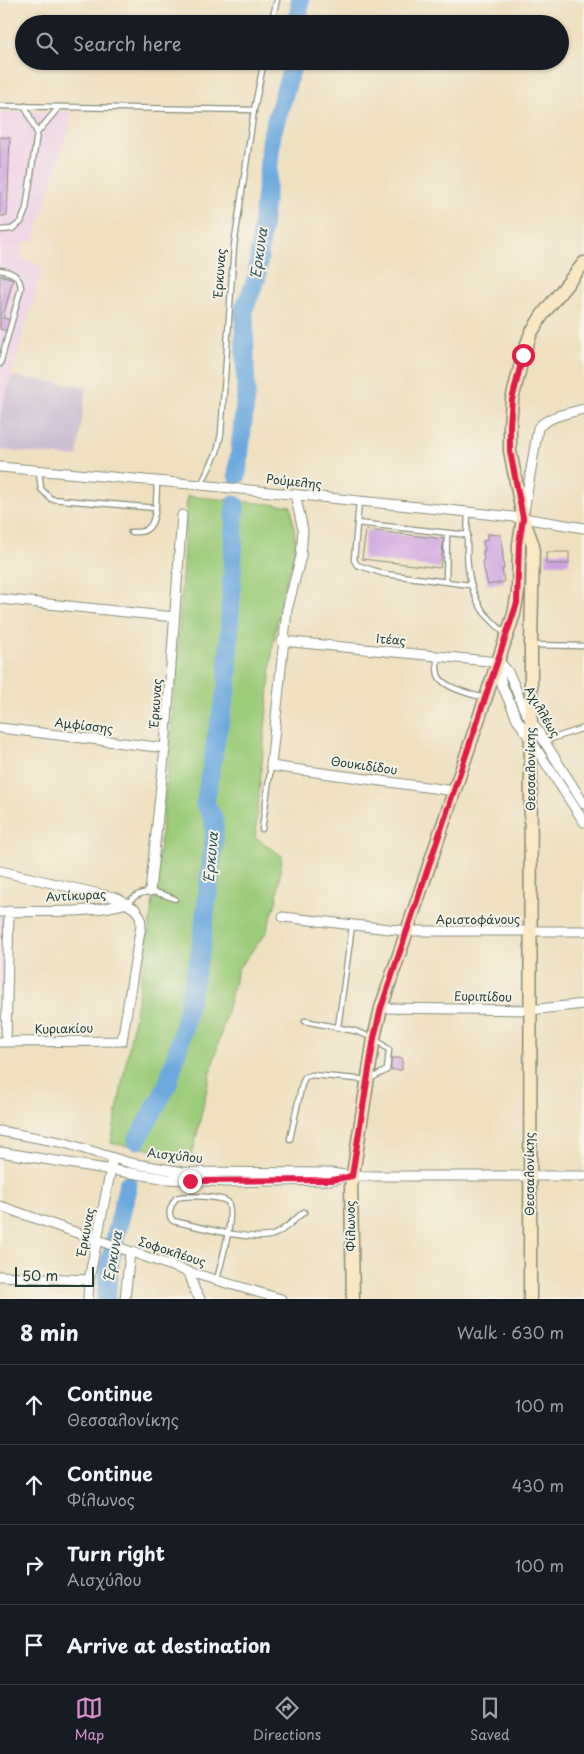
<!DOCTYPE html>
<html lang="en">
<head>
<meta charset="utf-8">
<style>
	:root { --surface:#171b24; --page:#20242c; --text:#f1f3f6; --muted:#9ea1a6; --line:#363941; --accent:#d690ce }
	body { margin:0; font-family:"Playpen Sans",sans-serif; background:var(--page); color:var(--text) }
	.scale { position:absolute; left:15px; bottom:12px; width:79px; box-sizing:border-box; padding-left:5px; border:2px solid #1f3d34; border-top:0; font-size:14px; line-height:18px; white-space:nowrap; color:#1f3d34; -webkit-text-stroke:4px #f7f3e8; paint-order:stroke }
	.stop { position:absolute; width:15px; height:15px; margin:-11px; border:4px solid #e11d48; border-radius:50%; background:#fff }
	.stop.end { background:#e11d48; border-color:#fff; box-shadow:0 1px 5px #0008 }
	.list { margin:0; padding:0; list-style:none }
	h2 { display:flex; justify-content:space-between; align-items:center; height:65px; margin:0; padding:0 20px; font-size:21px }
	h2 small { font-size:16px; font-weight:400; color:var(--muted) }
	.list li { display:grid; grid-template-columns:32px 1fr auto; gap:15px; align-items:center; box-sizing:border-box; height:80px; padding:0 20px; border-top:1px solid var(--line) }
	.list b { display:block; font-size:19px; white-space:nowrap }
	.list p { margin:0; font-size:16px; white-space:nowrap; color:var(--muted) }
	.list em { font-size:16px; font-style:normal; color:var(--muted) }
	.icon { flex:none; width:28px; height:28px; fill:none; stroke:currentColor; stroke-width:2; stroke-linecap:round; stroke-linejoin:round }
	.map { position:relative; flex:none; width:584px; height:1299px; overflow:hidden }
	.search { position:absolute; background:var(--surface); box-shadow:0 1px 4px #0004; left:15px; right:15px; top:15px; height:55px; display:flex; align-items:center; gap:12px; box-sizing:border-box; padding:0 18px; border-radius:28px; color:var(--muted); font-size:19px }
	.sheet { height:385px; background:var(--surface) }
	nav { display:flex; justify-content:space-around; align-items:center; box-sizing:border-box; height:70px; border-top:1px solid var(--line); background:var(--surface); font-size:14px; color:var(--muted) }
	nav a { display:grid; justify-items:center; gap:2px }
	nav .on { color:var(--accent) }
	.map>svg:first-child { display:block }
</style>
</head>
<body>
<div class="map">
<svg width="584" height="1299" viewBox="0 0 584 1299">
	<rect width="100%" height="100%" fill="#f7f3e8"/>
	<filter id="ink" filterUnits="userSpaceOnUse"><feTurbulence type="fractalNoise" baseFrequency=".02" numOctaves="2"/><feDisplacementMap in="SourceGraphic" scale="10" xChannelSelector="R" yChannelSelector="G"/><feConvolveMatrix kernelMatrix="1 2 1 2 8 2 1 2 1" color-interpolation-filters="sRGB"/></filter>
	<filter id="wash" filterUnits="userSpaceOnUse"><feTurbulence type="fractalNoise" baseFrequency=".0096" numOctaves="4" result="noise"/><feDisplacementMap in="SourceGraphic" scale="20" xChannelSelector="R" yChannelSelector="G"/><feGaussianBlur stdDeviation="1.12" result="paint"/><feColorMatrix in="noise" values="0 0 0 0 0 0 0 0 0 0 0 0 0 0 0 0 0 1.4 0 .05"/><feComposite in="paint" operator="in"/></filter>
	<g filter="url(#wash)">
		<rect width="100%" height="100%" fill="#efe0c0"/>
		<path fill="#eed0e7" d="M 0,112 L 74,112 L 34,240 L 24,242 L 20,257 L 43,267 L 0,415 Z
			M 0,916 L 4,916 L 4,1028 L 0,1028 Z"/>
		<path fill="#ccbed3" d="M 11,376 L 86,387 L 77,457 L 0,450 L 0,414 Z"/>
		<path fill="#9ccb79" stroke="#5e8456" d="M 187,496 L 291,506 L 296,543 L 294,557 L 283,590 L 273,645 L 255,837 L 282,856 L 277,899 L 266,933 L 238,969 L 210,1075 L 192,1156 L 111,1143 C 129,1047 148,950 159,852 C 173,734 180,615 187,496 Z"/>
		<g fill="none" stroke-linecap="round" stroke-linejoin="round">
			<path stroke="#6da9de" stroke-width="19" d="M 298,24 L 300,0
				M 237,475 L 246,396 L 244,309 L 257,277 L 272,134 L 294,61
				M 137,1140 L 167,1086 L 181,1038 L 201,948 L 214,841 L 214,819 L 205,804 L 217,734 L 227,687 L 235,505
				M 106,1299 L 110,1262 L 128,1184"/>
		</g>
		<g id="blocks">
			<path fill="#cea2e1" d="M 0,137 L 10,138 L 7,216 L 0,216 Z
				M 0,275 L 13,279 L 3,318 L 11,320 L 8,331 L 0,329 Z
				M 366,530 L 444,539 L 440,568 L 362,559 Z
				M 487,534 L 501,535 L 504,569 L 502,569 L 504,582 L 488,585 L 482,561 L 484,560 L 483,551 L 485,551 L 483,541 L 487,540 Z
				M 546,552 L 569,552 L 569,564 L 546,564 Z
				M 391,1058 L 402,1058 L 402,1070 L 391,1070 Z"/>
		</g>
	</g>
	<g filter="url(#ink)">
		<use href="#blocks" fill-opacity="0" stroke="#878e7a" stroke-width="1"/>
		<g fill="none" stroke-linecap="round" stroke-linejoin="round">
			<defs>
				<path id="lane" d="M 271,24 L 277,0
					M 0,106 L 254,110
					M 25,106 L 37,133
					M 0,230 L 12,229 L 21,222 L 26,209 L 37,133 L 59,107
					M 0,270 C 12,272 20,276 21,288 L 0,364
					M 39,471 L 41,489 L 51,499 L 156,508
					M 201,485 L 217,452 L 221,434 L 234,246 L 254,110 L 264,61
					M 359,501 L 354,560 L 357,565 L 385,574 L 470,585
					M 468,512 C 467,545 463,582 483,611 C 489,619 498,626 505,634
					M 357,523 L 468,535
					M 131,532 C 137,532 142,533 147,529 C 158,522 156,494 157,482
					M 446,582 L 447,533
					M 532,645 L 584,646
					M 437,656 C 437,663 436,671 439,677 C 445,688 471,694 484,698
					M 545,741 L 584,728
					M 262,829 L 271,766
					M 127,903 C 143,887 156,891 175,899
					M 338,1027 L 352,926
					M 290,1139 L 302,1084 L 305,1077 L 312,1075 L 368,1080 L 387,1070 L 389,1050 L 374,1038 L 355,1031 L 305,1021
					M 217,1280 C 221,1261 235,1219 228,1202 C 220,1196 185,1195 176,1198 C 171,1205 166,1214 173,1221 C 196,1226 251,1242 273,1235 C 284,1231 295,1219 304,1212"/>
				<path id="street" d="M 0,467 L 201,485 L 468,512 L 523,518 L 584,528
					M 295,494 L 303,530 L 301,556 L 287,610 L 271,766 L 455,791
					M 524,511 L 538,428 C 548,416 569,413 584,409
					M 0,599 L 174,617
					M 282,641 L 498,662 C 512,669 517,697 525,711 L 584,804
					M 498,666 L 502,685 L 517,719 L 584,822
					M 0,728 L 165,748
					M 0,871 L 117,898 L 135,909 L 140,916 L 141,925 L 122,1041 L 0,1042
					M 150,891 L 165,748 L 182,515
					M 0,912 C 42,910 86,915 127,903
					M 283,917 L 407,931 L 584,931
					M 381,1008 L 530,1010 L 584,1004
					M 6,1042 L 9,911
					M 0,1131 L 65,1143 L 130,1163 L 183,1172 L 331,1173 L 352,1176 L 584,1176
					M 0,1152 L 168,1179 L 227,1182 L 332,1180 L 345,1177
					M 0,1206 L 189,1272 L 281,1299
					M 189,1272 L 195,1291 L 200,1299
					M 0,1276 L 89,1280
					M 88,1299 L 89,1280 L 113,1158
					M 125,1299 L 130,1252"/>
				<path id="secondary" d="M 353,1299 L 351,1187 L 374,1038 L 381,1008 L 514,614 L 518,592 L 519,544 L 523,519
					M 530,1299 L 531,645 L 533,545 L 523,518 L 510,451 L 510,424 L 512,400 L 523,355 L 531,333 L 543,314 L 584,263"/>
			</defs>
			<use href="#lane" stroke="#878e7a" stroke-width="7"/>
			<use href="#street" stroke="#878e7a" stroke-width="11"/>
			<use href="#secondary" stroke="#878e7a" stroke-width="15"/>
			<use href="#lane" stroke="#fff" stroke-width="4.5"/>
			<use href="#street" stroke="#fff" stroke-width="9"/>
			<use href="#secondary" stroke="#fae7c3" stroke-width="12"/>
		</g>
	</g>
	<g fill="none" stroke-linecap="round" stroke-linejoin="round" filter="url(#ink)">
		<path stroke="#e11d48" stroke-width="6" d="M 190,1181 L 332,1180 L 352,1176 L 374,1038 L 381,1008 L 517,603 L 519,544 L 523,518 L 510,451 L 510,424 L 512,400 L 523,355"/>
	</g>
	<g text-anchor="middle" stroke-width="4" stroke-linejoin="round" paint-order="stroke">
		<g font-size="12" fill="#1f3d34" stroke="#f7f3e8">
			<text transform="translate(220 273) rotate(-86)" y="4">Έρκυνας</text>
			<text transform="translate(294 482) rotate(6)" y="4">Ρούμελης</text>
			<text transform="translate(391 640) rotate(5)" y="4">Ιτέας</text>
			<text transform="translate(156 703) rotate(-86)" y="4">Έρκυνας</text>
			<text transform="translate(542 712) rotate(60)" y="4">Αχιλλέως</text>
			<text transform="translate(84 726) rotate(7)" y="4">Αμφίσσης</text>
			<text transform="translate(364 766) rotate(8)" y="4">Θουκιδίδου</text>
			<text transform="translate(531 769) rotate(-90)" y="4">Θεσσαλονίκης</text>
			<text transform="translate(76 896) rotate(-3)" y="4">Αντίκυρας</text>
			<text x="478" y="924">Αριστοφάνους</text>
			<text transform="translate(483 997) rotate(1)" y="4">Ευριπίδου</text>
			<text transform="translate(64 1029) rotate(-1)" y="4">Κυριακίου</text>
			<text transform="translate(175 1156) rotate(6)" y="4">Αισχύλου</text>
			<text transform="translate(530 1174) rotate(-90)" y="4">Θεσσαλονίκης</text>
			<text transform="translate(351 1226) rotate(-91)" y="4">Φίλωνος</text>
			<text transform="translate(86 1232) rotate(-79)" y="4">Έρκυνας</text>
			<text transform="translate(172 1252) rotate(18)" y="4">Σοφοκλέους</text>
		</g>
		<g font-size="14" font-style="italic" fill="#32585e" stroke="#f7f3e8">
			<text transform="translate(259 253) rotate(-82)" y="5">Έρκυνα</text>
			<text transform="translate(211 857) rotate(-85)" y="5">Έρκυνα</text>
			<text transform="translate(113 1256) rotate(-80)" y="5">Έρκυνα</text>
		</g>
	</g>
</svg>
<div class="scale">50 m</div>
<div class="stop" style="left:523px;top:355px"></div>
<div class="stop end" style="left:190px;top:1181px"></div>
<div class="search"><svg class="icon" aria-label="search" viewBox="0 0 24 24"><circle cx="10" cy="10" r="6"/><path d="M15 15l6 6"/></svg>Search here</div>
</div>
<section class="sheet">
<h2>8 min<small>Walk · 630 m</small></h2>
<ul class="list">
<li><svg class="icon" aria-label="ahead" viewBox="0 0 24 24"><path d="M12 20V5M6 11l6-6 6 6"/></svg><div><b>Continue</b><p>Θεσσαλονίκης</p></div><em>100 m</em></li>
<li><svg class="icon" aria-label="ahead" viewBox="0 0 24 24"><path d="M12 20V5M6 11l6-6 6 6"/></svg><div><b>Continue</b><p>Φίλωνος</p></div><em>430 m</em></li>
<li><svg class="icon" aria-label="right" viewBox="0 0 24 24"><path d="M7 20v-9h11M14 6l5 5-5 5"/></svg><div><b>Turn right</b><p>Αισχύλου</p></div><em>100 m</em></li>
<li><svg class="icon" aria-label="arrive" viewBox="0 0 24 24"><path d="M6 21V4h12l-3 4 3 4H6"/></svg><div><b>Arrive at destination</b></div></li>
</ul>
</section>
<nav>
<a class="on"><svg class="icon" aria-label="map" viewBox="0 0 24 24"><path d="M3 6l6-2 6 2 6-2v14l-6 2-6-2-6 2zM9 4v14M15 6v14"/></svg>Map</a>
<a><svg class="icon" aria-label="directions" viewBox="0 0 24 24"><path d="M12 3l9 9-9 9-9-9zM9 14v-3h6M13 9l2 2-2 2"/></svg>Directions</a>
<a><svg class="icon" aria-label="saved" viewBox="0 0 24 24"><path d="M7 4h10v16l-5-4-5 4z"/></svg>Saved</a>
</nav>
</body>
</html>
